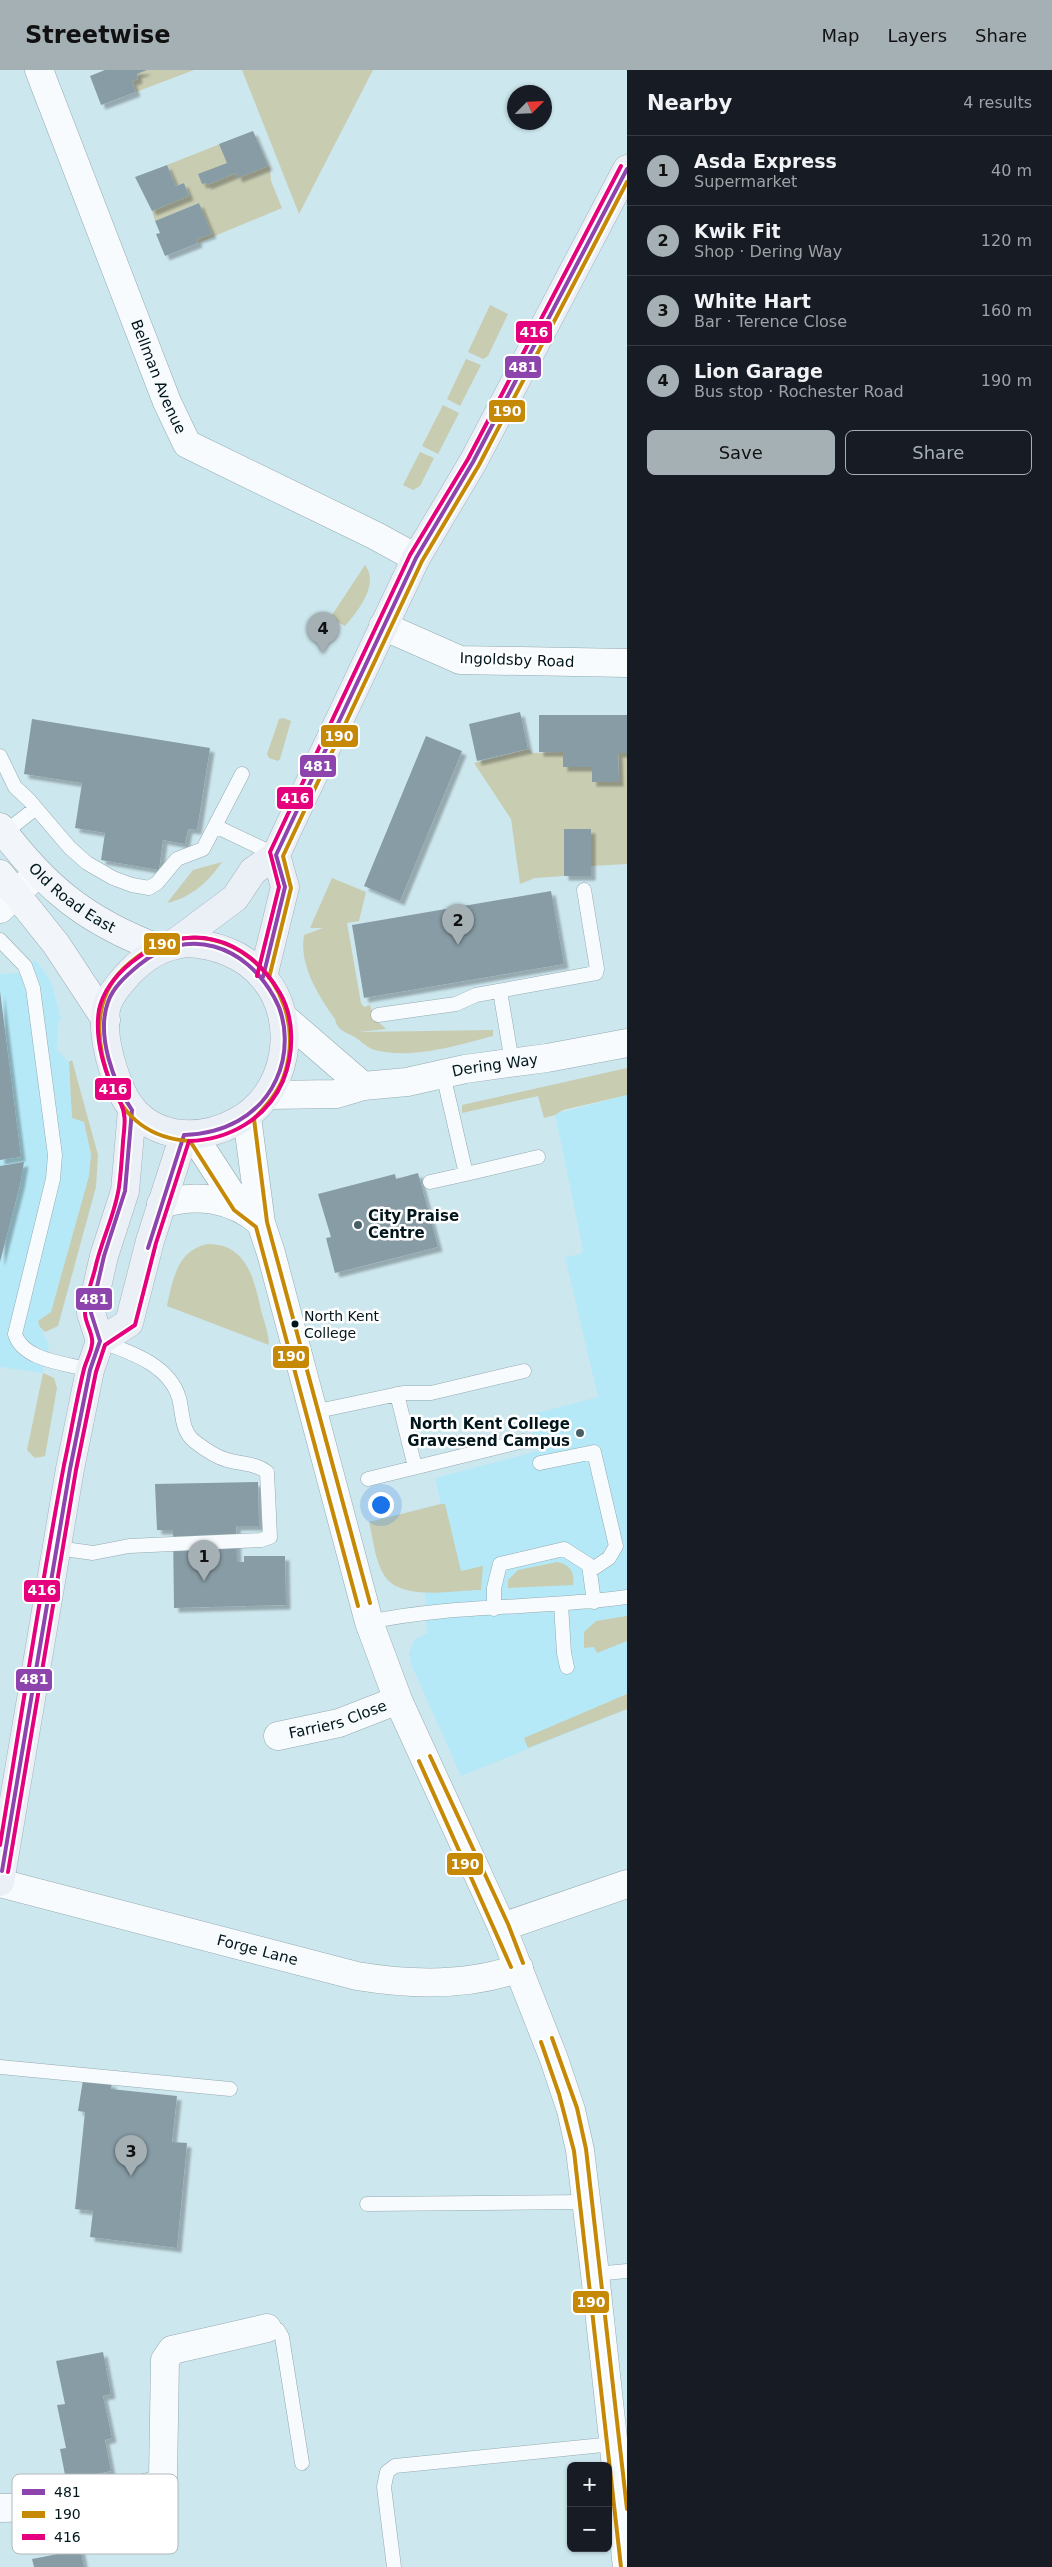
<!DOCTYPE html>
<html lang="en">
<head>
<meta charset="utf-8">
<style>
	:root { --surface:#171b24; --page:#20242c; --text:#f1f3f6; --muted:#9ea1a6; --line:#363941; --accent:#a5b0b5 }
	body { margin:0; font-family:"DejaVu Sans",sans-serif; background:var(--page); color:var(--text) }
	.controls { position:absolute; right:15px; bottom:15px; display:grid; overflow:hidden; border-radius:8px; box-shadow:0 1px 4px #0004 }
	.controls button { width:45px; height:45px; display:grid; place-items:center; padding:0; border:0; border-bottom:1px solid var(--line); background:var(--surface); color:var(--text); font:25px sans-serif }
	.compass { position:absolute; left:507px; top:15px; width:45px; height:45px; border-radius:50%; background:var(--surface); box-shadow:0 1px 4px #0004; rotate:66deg }
	.you { position:absolute; left:380px; top:1434px; width:18px; height:18px; margin:-12px; border:4px solid #fff; border-radius:50%; background:#1a73e8; box-shadow:0 0 0 8px #1a73e833 }
	.badge { display:grid; place-items:center; width:32px; height:32px; border-radius:50%; background:var(--accent); color:#111; font-size:16px; font-weight:700 }
	.pin { position:absolute; translate:-50% -41px; filter:drop-shadow(0 1px 2px #0008) }
	.pin::after { content:''; position:absolute; top:26px; width:18px; height:15px; background:inherit; clip-path:polygon(0 0,100% 0,50% 100%) }
	.list { margin:0; padding:0; list-style:none }
	h2 { display:flex; justify-content:space-between; align-items:center; height:65px; margin:0; padding:0 20px; font-size:21px }
	h2 small { font-size:16px; font-weight:400; color:var(--muted) }
	.list li { display:grid; grid-template-columns:32px 1fr auto; gap:15px; align-items:center; box-sizing:border-box; height:70px; padding:0 20px; border-top:1px solid var(--line) }
	.list b { display:block; font-size:19px; white-space:nowrap }
	.list p { margin:0; font-size:16px; white-space:nowrap; color:var(--muted) }
	.list em { font-size:16px; font-style:normal; color:var(--muted) }
	.actions { display:flex; gap:10px; padding:15px 20px }
	.actions a { flex:1; padding:11px 0; border:1px solid var(--accent); border-radius:8px; text-align:center; font-size:18px; color:var(--accent) }
	.actions .main { background:var(--accent); color:#111 }
	.map { position:relative; flex:none; width:627px; height:2497px; overflow:hidden }
	header { display:flex; align-items:center; gap:30px; box-sizing:border-box; height:70px; padding:0 25px; background:var(--accent); color:#111 }
	header strong { font-size:24px }
	nav { display:flex; gap:28px; margin-inline-start:auto; font-size:18px }
	main { display:flex }
	aside { flex:1; background:var(--surface) }
	.map>svg:first-child { display:block }
</style>
</head>
<body>
<header>
<strong>Streetwise</strong>
<nav><a>Map</a><a>Layers</a><a>Share</a></nav>
</header>
<main>
<div class="map">
<svg width="627" height="2497" viewBox="0 0 627 2497">
	<defs>
		<filter id="shadow"><feDropShadow dx="4.5" dy="4.5" stdDeviation="1" flood-color="#0004"/></filter>
	</defs>
	<rect width="100%" height="100%" fill="#cde7ef"/>
	<path fill="#b6e9f7" d="M 35,890 L 45,902 L 52,915 L 61,949 L 58,953 L 57,980 L 69,992 L 72,1048 L 84,1052 L 91,1084 L 89,1106 L 51,1242 L 38,1251 L 49,1275 L 43,1303 L 0,1297 L 0,904 L 19,903 Z
		M 627,1025 L 627,1639 L 461,1706 L 411,1594 L 409,1584 L 414,1570 L 427,1563 L 425,1523 L 401,1517 L 385,1507 L 369,1452 L 441,1434 L 435,1408 L 537,1381 L 529,1345 L 598,1327 L 565,1187 L 581,1184 L 583,1180 L 555,1044 Z"/>
	<path fill="#c8ccb1" d="M 146,0 L 194,0 L 136,22 L 132,11 L 138,9 L 137,4 Z
		M 242,0 L 373,0 L 299,144 Z
		M 253,61 L 270,99 L 271,111 L 282,138 L 198,173 L 197,169 L 211,164 L 199,133 L 155,151 L 152,141 L 189,125 L 184,113 L 176,116 L 167,95 Z
		M 490,235 L 508,244 L 488,286 L 483,289 L 468,282 Z
		M 466,289 L 481,295 L 460,336 L 447,329 Z
		M 443,335 L 459,343 L 438,384 L 422,376 Z
		M 420,382 L 434,388 L 420,416 L 413,420 L 403,415 Z
		M 365,495 C 380,514 357,542 345,556 L 330,548 Z
		M 283,648 L 291,651 L 280,689 L 278,691 L 269,688 L 267,684 L 279,649 Z
		M 528,679 L 533,683 L 563,682 L 592,697 L 592,712 L 619,712 L 618,683 L 627,683 L 627,794 L 591,796 L 591,760 L 564,759 L 564,806 L 535,808 L 520,814 L 511,749 L 474,693 Z
		M 222,792 C 209,811 191,828 167,833 L 193,800 Z
		M 332,808 L 366,822 L 359,851 L 347,853 L 361,933 L 364,937 L 370,935 L 374,948 L 386,959 L 359,962 L 493,960 L 493,966 C 459,975 407,991 372,979 C 365,976 360,970 353,966 C 345,962 337,960 335,949 C 318,925 299,895 304,865 L 323,858 L 310,858 Z
		M 72,990 L 98,1085 L 96,1117 L 58,1256 L 45,1262 L 40,1257 L 38,1251 L 51,1242 L 89,1106 L 91,1084 L 84,1052 L 72,1048 L 69,992 Z
		M 627,998 L 627,1025 L 563,1040 L 555,1045 L 544,1048 L 538,1026 L 462,1043 L 462,1035 Z
		M 208,1174 C 247,1174 254,1209 261,1240 C 264,1251 269,1264 269,1275 L 167,1236 C 173,1209 177,1180 208,1174 Z
		M 43,1303 L 54,1308 L 57,1318 L 45,1386 L 35,1388 L 27,1380 Z
		M 441,1434 L 445,1434 L 461,1501 L 483,1496 L 481,1520 C 455,1520 400,1532 384,1505 C 375,1491 373,1468 369,1452 Z
		M 557,1492 C 570,1494 575,1503 573,1515 L 508,1518 L 508,1510 L 518,1500 Z
		M 627,1546 L 627,1571 L 597,1583 L 594,1577 L 584,1578 L 584,1562 L 596,1551 Z
		M 627,1624 L 627,1639 L 528,1678 L 524,1668 Z"/>
	<path fill="#889ca5" filter="url(#shadow)" d="M 105,0 L 147,0 L 137,4 L 138,9 L 132,11 L 136,22 L 101,35 L 90,6 Z
		M 253,61 L 268,96 L 238,108 L 236,103 L 207,115 L 206,113 L 202,114 L 198,104 L 227,93 L 219,74 Z
		M 167,95 L 176,116 L 184,113 L 189,126 L 152,141 L 135,107 Z
		M 199,133 L 212,164 L 197,169 L 198,173 L 165,186 L 156,164 L 160,163 L 155,151 Z
		M 520,642 L 528,679 L 477,691 L 469,654 Z
		M 539,645 L 627,645 L 627,683 L 618,683 L 619,712 L 592,712 L 592,697 L 563,697 L 563,682 L 539,682 Z
		M 32,649 L 210,678 L 197,760 L 188,759 L 185,774 L 163,770 L 159,800 L 101,790 L 105,763 L 75,758 L 82,713 L 24,704 Z
		M 426,666 L 462,681 L 400,831 L 364,816 Z
		M 564,759 L 591,759 L 591,806 L 564,806 Z
		M 551,821 L 564,894 L 364,928 L 352,855 Z
		M 0,921 L 21,1087 L 0,1090 Z
		M 24,1092 L 20,1115 L 0,1192 L 0,1096 Z
		M 418,1103 L 438,1177 L 335,1203 L 326,1168 L 331,1167 L 318,1124 L 395,1104 L 396,1109 Z
		M 258,1412 L 259,1456 L 236,1456 L 237,1492 L 244,1492 L 244,1486 L 285,1486 L 286,1535 L 174,1538 L 173,1460 L 157,1460 L 155,1414 Z
		M 83,2010 L 112,2013 L 111,2019 L 177,2026 L 172,2072 L 187,2073 L 177,2178 L 90,2167 L 93,2141 L 75,2139 L 85,2042 L 78,2041 Z
		M 103,2282 L 111,2324 L 103,2326 L 112,2368 L 105,2370 L 111,2401 L 66,2410 L 60,2379 L 66,2378 L 57,2335 L 65,2334 L 56,2291 Z
		M 79,2472 L 84,2497 L 34,2497 L 32,2489 L 68,2482 L 67,2475 Z"/>
	<g fill="none" stroke-linecap="round" stroke-linejoin="round">
		<defs>
			<path id="service" d="M 0,686 L 15,717 L 29,730 L 70,778 L 87,793 L 113,808 L 132,815 L 149,818 L 157,813 L 177,789 L 203,779 L 242,704
				M 215,756 L 276,785
				M 4,763 L 36,738
				M 0,870 L 25,896 L 33,918 L 55,1085 L 53,1109 L 15,1264 C 23,1291 66,1293 90,1300
				M 500,921 L 512,992
				M 378,945 L 456,934 L 476,925 L 596,903 L 597,899 L 584,820
				M 466,1104 L 538,1087
				M 430,1112 L 466,1104 L 443,1004
				M 397,1324 L 415,1397
				M 313,1342 L 403,1323 L 431,1323 L 524,1301
				M 540,1393 L 594,1382 L 616,1476 L 609,1488 L 591,1500
				M 368,1409 L 523,1371
				M 57,1478 L 93,1483 L 129,1476 L 261,1470 L 270,1467 L 267,1402 C 255,1393 241,1394 227,1390 C 216,1387 203,1378 194,1371 C 181,1360 183,1343 179,1328 C 169,1294 129,1282 100,1271
				M 561,1534 L 564,1583 L 567,1597
				M 494,1539 L 494,1518 L 500,1494 L 564,1479 L 589,1495 L 594,1532
				M 369,1552 C 453,1534 542,1539 627,1527
				M 0,1997 L 230,2019
				M 367,2134 L 586,2132
				M 595,2204 L 627,2201
				M 267,2258 L 278,2260 L 282,2267 L 302,2393
				M 394,2497 L 384,2417 L 387,2402 L 395,2396 L 613,2374"/>
			<g id="minor">
				<path id="s1" d="M 39,0 L 167,332 L 187,374 L 376,466 L 416,488"/>
				<path d="M 383,556 L 460,590 L 627,593"/>
				<path d="M 0,839 L 38,803"/>
				<path d="M 283,947 L 363,1016"/>
				<path id="s2" d="M 269,1025 L 336,1024 L 363,1016 L 407,1012 L 465,999 L 547,988 L 627,973"/>
				<path id="s3" d="M 278,1666 L 339,1653 L 398,1630"/>
				<path id="s4" d="M 0,1813 L 357,1906 C 411,1915 467,1917 519,1898"/>
				<path d="M 502,1857 L 627,1814"/>
				<path d="M 0,2438 L 47,2437 L 95,2430 L 160,2414 L 163,2408 L 165,2290 L 172,2280 L 267,2258"/>
			</g>
			<path id="tertiary" d="M 247,1047 L 261,1153 L 271,1183 L 369,1552 L 398,1630 L 502,1857 L 554,1989 L 571,2040 L 580,2080 L 595,2204 L 627,2497
				M 193,1065 L 239,1136
				M 161,1134 C 197,1123 233,1128 261,1153"/>
			<g id="secondary">
				<path id="s5" d="M 0,757 C 46,819 88,852 160,879"/>
				<path d="M 0,804 L 56,874 L 106,950"/>
			</g>
			<path id="primary" d="M 186,873 C 214,874 244,884 263,907 C 301,951 287,1026 236,1052 C 215,1063 196,1067 174,1063 C 149,1058 131,1043 121,1020 C 111,997 99,957 108,932 C 113,920 122,911 130,902 C 147,885 163,876 186,873 Z
				M 172,875 L 235,828 L 253,801 L 276,785
				M 263,907 L 285,817 L 276,785 L 286,763 L 416,488 L 473,392 L 627,99
				M 100,1271 L 129,1253 L 150,1171 L 184,1065
				M 0,1812 L 70,1399 L 90,1300 L 100,1271 L 91,1243 L 104,1186 L 125,1121 L 132,1040"/>
		</defs>
		<use href="#service" stroke="#93aab1" stroke-width="15"/>
		<use href="#minor" stroke="#93aab1" stroke-width="29"/>
		<use href="#tertiary" stroke="#93aab1" stroke-width="29"/>
		<use href="#secondary" stroke="#93aab1" stroke-width="29"/>
		<use href="#primary" stroke="#a4b2be" stroke-width="29"/>
		<use href="#service" stroke="#f8fbfd" stroke-width="14"/>
		<use href="#minor" stroke="#f8fbfd" stroke-width="28"/>
		<use href="#tertiary" stroke="#f8fbfd" stroke-width="28"/>
		<use href="#secondary" stroke="#f2f5f9" stroke-width="28"/>
		<use href="#primary" stroke="#ebf0f6" stroke-width="28"/>
		<defs>
			<path id="bus-1" d="M 263,907 L 285,817 L 276,785 L 416,488 L 473,392 L 627,99
				M 132,1040 C 113,1012 96,965 108,932 C 113,917 127,905 139,895 C 188,855 245,875 274,927 C 288,951 288,985 276,1010 C 259,1047 222,1064 184,1065
				M 148,1178 L 184,1065
				M 2,1801 L 70,1399 L 90,1300 L 100,1271 L 91,1243 L 104,1186 L 125,1121 L 132,1040"/>
			<path id="bus-2" d="M 269,908 L 291,818 L 283,786 L 422,491 L 479,395 L 627,112
				M 358,1536 L 256,1157 L 234,1140 L 190,1071 C 151,1069 124,1048 110,1012 C 96,974 92,930 123,899 C 204,819 317,906 284,1006 C 278,1023 266,1036 254,1049 L 267,1152 L 370,1533
				M 430,1686 L 508,1854 L 523,1893
				M 419,1691 L 511,1897
				M 552,1968 L 577,2038 L 586,2079 L 627,2439
				M 541,1972 L 559,2024 L 574,2081 L 621,2497"/>
			<path id="bus-3" d="M 257,906 L 279,817 L 270,782 L 410,485 L 468,389 L 621,96
				M 0,1775 C 21,1649 40,1521 64,1395 C 71,1363 76,1331 84,1299 C 86,1291 91,1283 92,1274 C 94,1264 85,1254 85,1243 C 84,1230 92,1212 95,1199 C 101,1171 115,1145 119,1117 C 121,1102 122,1087 123,1072 C 124,1058 127,1046 121,1034 C 106,1008 94,971 99,940 C 103,921 117,904 132,892 C 185,849 246,865 280,923 C 295,949 294,984 283,1011 C 267,1049 228,1070 189,1071 L 156,1173 L 135,1255 L 105,1275 L 96,1302 L 76,1400 L 8,1802"/>
		</defs>
		<use href="#bus-1" stroke="#fff" stroke-width="8"/>
		<use href="#bus-2" stroke="#fff" stroke-width="8"/>
		<use href="#bus-3" stroke="#fff" stroke-width="8"/>
		<use href="#bus-1" stroke="#8e44ad" stroke-width="4"/>
		<use href="#bus-2" stroke="#c68906" stroke-width="4"/>
		<use href="#bus-3" stroke="#e5007d" stroke-width="4"/>
	</g>
	<g fill="#485f66" stroke="#fff" stroke-width="2">
		<circle cx="358" cy="1155" r="5"/>
		<circle cx="580" cy="1363" r="5"/>
	</g>
	<circle fill="#00161c" stroke="#fff" stroke-width="2" cx="295" cy="1254" r="4.5"/>
	<g text-anchor="middle" stroke-width="5" stroke-linejoin="round" paint-order="stroke">
		<g font-size="14" fill="#00161c" stroke="#fff" text-anchor="start">
			<text x="304" y="1251">North Kent<tspan x="304" dy="17">College</tspan></text>
		</g>
		<g font-size="15" fill="#00161c" stroke="#fff">
			<text dy="5" stroke="none"><textPath href="#s1" startOffset="329">Bellman Avenue</textPath></text>
			<text transform="translate(517 590) rotate(2)" y="5">Ingoldsby Road</text>
			<text dy="5" stroke="none"><textPath href="#s5" startOffset="102">Old Road East</textPath></text>
			<text dy="5" stroke="none"><textPath href="#s2" startOffset="229">Dering Way</textPath></text>
			<text dy="5" stroke="none"><textPath href="#s3" startOffset="62">Farriers Close</textPath></text>
			<text dy="5" stroke="none"><textPath href="#s4" startOffset="266">Forge Lane</textPath></text>
		</g>
		<g font-size="15" font-weight="bold" fill="#00161c" stroke="#fff" text-anchor="start">
			<text x="368" y="1151">City Praise<tspan x="368" dy="17">Centre</tspan></text>
			<text x="570" y="1359" text-anchor="end">North Kent College<tspan x="570" dy="17">Gravesend Campus</tspan></text>
		</g>
	</g>
	<rect x="12" y="2404" width="166" height="80" rx="8" fill="#fff" stroke="#b2b9bb" stroke-width="1"/>
	<rect x="22" y="2419" width="23" height="6" fill="#8e44ad"/>
	<rect x="22" y="2441" width="23" height="7" fill="#c68906"/>
	<rect x="22" y="2464" width="23" height="6" fill="#e5007d"/>
	<g font-size="14" fill="#00161c">
		<text x="54" y="2427">481</text>
		<text x="54" y="2449">190</text>
		<text x="54" y="2472">416</text>
	</g>
	<g stroke="#fff" stroke-width="2">
		<rect x="515" y="250" width="38" height="24" rx="5" fill="#e5007d"/>
		<rect x="504" y="285" width="38" height="24" rx="5" fill="#8e44ad"/>
		<rect x="488" y="329" width="38" height="24" rx="5" fill="#c68906"/>
		<rect x="320" y="654" width="39" height="24" rx="5" fill="#c68906"/>
		<rect x="299" y="684" width="38" height="24" rx="5" fill="#8e44ad"/>
		<rect x="276" y="716" width="38" height="24" rx="5" fill="#e5007d"/>
		<rect x="143" y="862" width="38" height="24" rx="5" fill="#c68906"/>
		<rect x="94" y="1007" width="38" height="24" rx="5" fill="#e5007d"/>
		<rect x="75" y="1217" width="38" height="24" rx="5" fill="#8e44ad"/>
		<rect x="272" y="1275" width="38" height="24" rx="5" fill="#c68906"/>
		<rect x="23" y="1509" width="38" height="24" rx="5" fill="#e5007d"/>
		<rect x="15" y="1598" width="38" height="24" rx="5" fill="#8e44ad"/>
		<rect x="446" y="1782" width="38" height="24" rx="5" fill="#c68906"/>
		<rect x="572" y="2220" width="38" height="24" rx="5" fill="#c68906"/>
	</g>
	<g font-size="14" text-anchor="middle" font-weight="bold" fill="#fff">
		<text x="534" y="267">416</text>
		<text x="523" y="302">481</text>
		<text x="507" y="346">190</text>
		<text x="339" y="671">190</text>
		<text x="318" y="701">481</text>
		<text x="295" y="733">416</text>
		<text x="162" y="879">190</text>
		<text x="113" y="1024">416</text>
		<text x="94" y="1234">481</text>
		<text x="291" y="1291">190</text>
		<text x="42" y="1525">416</text>
		<text x="34" y="1614">481</text>
		<text x="465" y="1799">190</text>
		<text x="591" y="2237">190</text>
	</g>
</svg>
<div class="controls">
<button>+</button>
<button>−</button>
</div>
<svg class="compass" viewBox="-18 -18 36 36"><path d="M0-13l5 13h-10z" fill="#e53935"/><path d="M0 13l5-13h-10z" fill="#9ea1a6"/></svg>
<div class="you"></div>
<div class="pin badge" style="left:204px;top:1511px">1</div>
<div class="pin badge" style="left:458px;top:875px">2</div>
<div class="pin badge" style="left:131px;top:2106px">3</div>
<div class="pin badge" style="left:323px;top:583px">4</div>
</div>
<aside>
<h2>Nearby<small>4 results</small></h2>
<ul class="list">
<li><span class="badge">1</span><div><b>Asda Express</b><p>Supermarket</p></div><em>40 m</em></li>
<li><span class="badge">2</span><div><b>Kwik Fit</b><p>Shop · Dering Way</p></div><em>120 m</em></li>
<li><span class="badge">3</span><div><b>White Hart</b><p>Bar · Terence Close</p></div><em>160 m</em></li>
<li><span class="badge">4</span><div><b>Lion Garage</b><p>Bus stop · Rochester Road</p></div><em>190 m</em></li>
</ul>
<div class="actions"><a class="main">Save</a><a>Share</a></div>
</aside>
</main>
</body>
</html>
